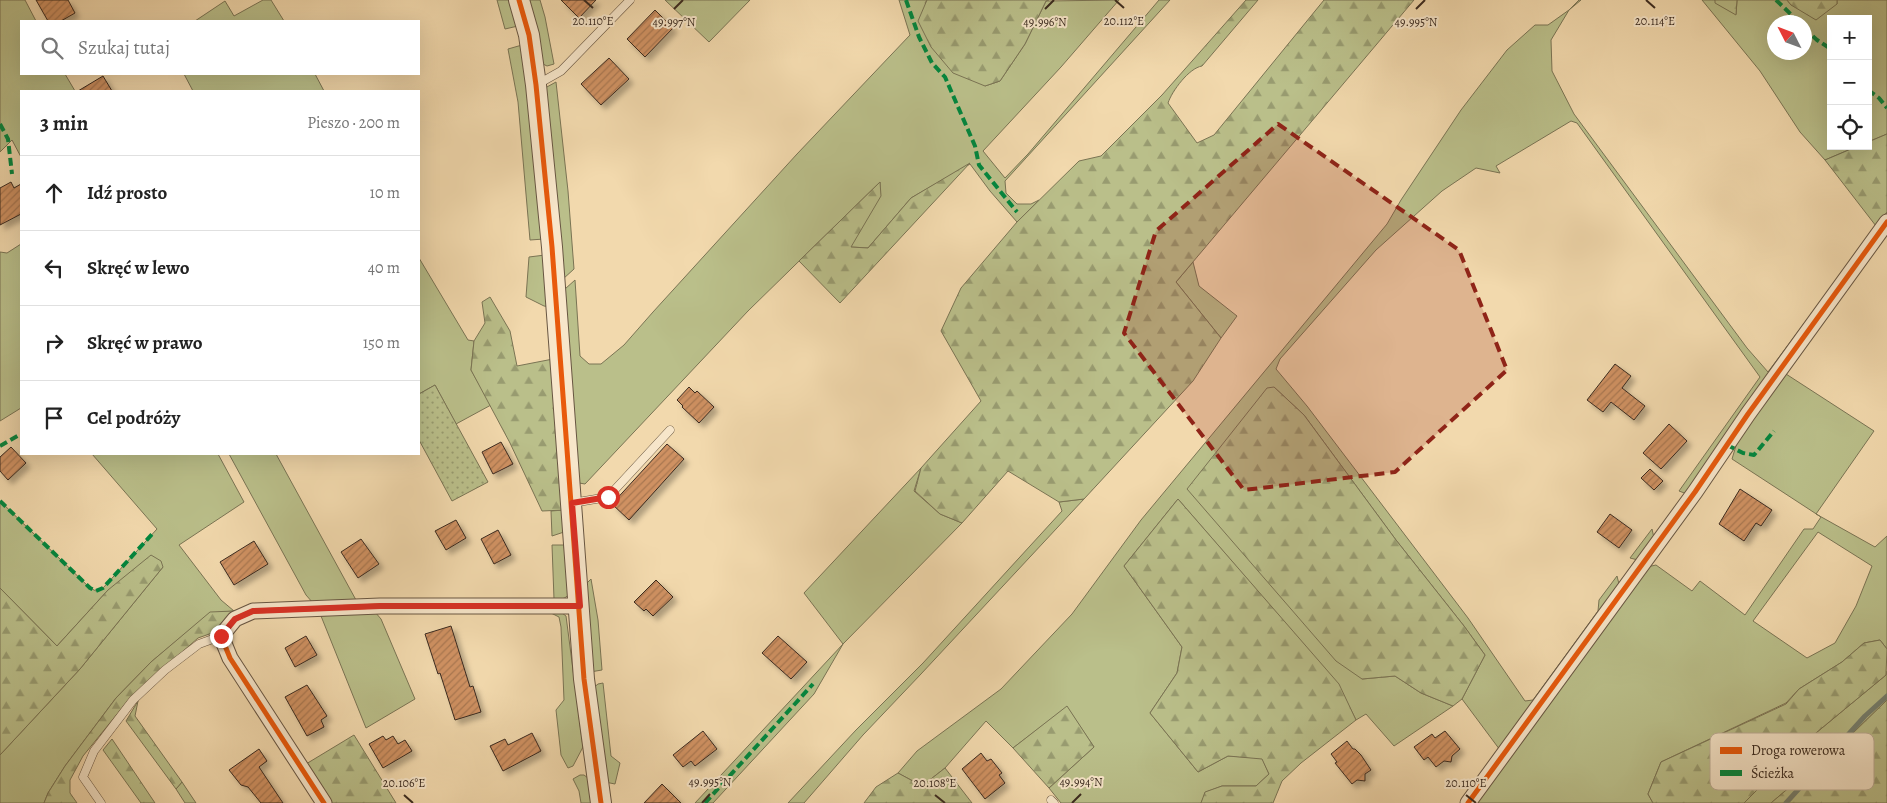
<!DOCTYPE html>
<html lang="pl">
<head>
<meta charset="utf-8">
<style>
	:root { --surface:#fff; --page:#f2f2f2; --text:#222; --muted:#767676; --line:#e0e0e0 }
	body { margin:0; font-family:Alegreya,serif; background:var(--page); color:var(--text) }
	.controls { position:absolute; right:15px; top:15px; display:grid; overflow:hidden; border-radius:0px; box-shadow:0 5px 20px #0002 }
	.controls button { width:45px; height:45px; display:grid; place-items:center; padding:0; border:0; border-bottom:1px solid var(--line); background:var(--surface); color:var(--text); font:25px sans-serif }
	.compass { position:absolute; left:1767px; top:15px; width:45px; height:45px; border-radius:50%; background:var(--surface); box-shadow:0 5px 20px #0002; rotate:312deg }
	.stop { position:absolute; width:15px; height:15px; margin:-11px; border:4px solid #d93025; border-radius:50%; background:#fff }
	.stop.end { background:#d93025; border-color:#fff; box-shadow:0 1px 5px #0008 }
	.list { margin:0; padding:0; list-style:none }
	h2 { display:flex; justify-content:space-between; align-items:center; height:65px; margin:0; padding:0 20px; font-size:21px }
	h2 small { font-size:16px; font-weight:400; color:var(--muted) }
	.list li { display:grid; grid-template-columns:32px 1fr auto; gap:15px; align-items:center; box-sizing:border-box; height:75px; padding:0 20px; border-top:1px solid var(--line) }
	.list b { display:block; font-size:19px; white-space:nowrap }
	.list em { font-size:16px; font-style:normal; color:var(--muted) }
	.icon { flex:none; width:28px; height:28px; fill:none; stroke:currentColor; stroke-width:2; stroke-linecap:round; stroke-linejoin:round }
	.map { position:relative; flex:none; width:1887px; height:803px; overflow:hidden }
	.search { position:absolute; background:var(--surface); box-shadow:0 5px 20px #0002; left:20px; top:20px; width:400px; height:55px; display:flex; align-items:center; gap:12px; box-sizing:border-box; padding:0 18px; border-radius:0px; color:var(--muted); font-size:19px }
	.panel { position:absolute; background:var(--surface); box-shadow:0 5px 20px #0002; left:20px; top:90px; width:400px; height:365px; border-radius:0px }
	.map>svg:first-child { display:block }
</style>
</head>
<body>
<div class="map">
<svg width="1887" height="803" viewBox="0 0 1887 803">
	<defs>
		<pattern id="forest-firs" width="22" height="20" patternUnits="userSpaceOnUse" patternTransform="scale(1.25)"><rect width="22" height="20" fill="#babf8a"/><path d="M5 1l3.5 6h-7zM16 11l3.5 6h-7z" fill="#989b70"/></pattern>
		<pattern id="park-dots" width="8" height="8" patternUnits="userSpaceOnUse" patternTransform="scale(1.25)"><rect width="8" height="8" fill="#babf8a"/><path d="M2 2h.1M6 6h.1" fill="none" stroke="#989b70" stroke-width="1.8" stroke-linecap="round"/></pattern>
		<pattern id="building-hatch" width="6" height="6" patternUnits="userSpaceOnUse" patternTransform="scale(1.25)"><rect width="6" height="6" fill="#cf9162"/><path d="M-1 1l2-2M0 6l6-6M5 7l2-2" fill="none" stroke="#a97750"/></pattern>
		<filter id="shadow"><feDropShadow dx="4.5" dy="4.5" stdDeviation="2.5" flood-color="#0004"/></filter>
	</defs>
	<rect width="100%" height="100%" fill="#f2d9ad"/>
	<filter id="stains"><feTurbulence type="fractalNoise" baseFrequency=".004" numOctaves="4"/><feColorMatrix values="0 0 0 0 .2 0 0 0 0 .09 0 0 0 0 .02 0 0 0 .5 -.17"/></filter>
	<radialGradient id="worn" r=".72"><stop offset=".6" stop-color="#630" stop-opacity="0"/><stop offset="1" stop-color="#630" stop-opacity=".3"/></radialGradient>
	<path fill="#babf8a" stroke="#7a7454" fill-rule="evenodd" d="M 0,0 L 25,0 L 36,21 L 21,21 L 21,74 L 65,74 L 75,91 L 21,91 L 21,157 L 12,140 L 0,152 Z
		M 263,0 L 271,0 L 284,21 L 195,21 L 225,1 L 234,16 Z
		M 497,0 L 511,0 L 518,26 L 505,29 Z
		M 528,0 L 540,0 L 545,17 L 554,64 L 547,66 L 543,64 L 532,10 Z
		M 665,0 L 750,0 L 709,42 Z
		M 899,0 L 927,0 L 925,3 L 985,86 L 1000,81 L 1025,44 L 1046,1 L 1119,0 L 1061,67 L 983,151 L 1005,178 L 1028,154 L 1159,0 L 1170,0 L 1005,181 L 1006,193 L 1017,204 L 1031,204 L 1039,200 L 1017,222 L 990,191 L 970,164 L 911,198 L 868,248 L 850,247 L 880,196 L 880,182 L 748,311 L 585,484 L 579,483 L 564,295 L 565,289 L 575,280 L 580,356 L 589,364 L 601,364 L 624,345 L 653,312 L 797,154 L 910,35 Z
		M 1579,0 L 1581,0 L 1569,10 L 1551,40 L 1552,71 L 1574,114 L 1747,348 L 1768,372 L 1887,212 L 1887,216 L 1687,494 L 1679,491 L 1760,377 L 1577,123 L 1571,121 L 1496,166 L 1500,173 L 1476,168 L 1442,191 L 1376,250 L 1280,359 L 1276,369 L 1307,406 L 1468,618 L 1525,701 L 1533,700 L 1598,611 L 1599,600 L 1617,576 L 1619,584 L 1500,750 L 1462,699 L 1485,655 L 1464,626 L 1396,540 L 1304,415 L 1274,387 L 1362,679 L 1395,676 L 1421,693 L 1453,706 L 1394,746 L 1366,714 L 1356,720 L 1338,684 L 1178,499 L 1124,566 L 1182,647 L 1177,673 L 1150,713 L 1198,772 L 1228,756 L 1262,758 L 1269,774 L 1256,786 L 1222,786 L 1206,792 L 1201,803 L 1061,803 L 1049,788 L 1094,747 L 1067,707 L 1013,748 L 986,721 L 945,768 L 922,786 L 898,773 L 917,751 L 1001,689 L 1072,614 L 1141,520 L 1387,224 L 1401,200 L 1461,110 L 1507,50 L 1535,25 L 1548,25 L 1569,10 Z
		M 1702,0 L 1715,0 L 1716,3 L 1736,14 L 1737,0 L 1787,0 L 1791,5 L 1837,4 L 1837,0 L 1887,0 L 1887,134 L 1868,142 L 1868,19 L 1831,19 L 1831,146 L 1858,146 L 1825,160 L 1800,132 L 1760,71 ZM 1774,22 L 1804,22 L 1804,52 L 1774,52 Z
		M 522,45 L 544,239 L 530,240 L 518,102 L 508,49 Z
		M 184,74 L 315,74 L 324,91 L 193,91 Z
		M 556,82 L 568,191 L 574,269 L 563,279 L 545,88 Z
		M 21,244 L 21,408 L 0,421 L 0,252 L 7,253 Z
		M 545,255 L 551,307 L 544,306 L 526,297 L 529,257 Z
		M 419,258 L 468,340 L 474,341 L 471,370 L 491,405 L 456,424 L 435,385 L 419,394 Z
		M 1193,262 L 1199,286 L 1237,316 L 1221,338 L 1176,282 Z
		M 1786,374 L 1874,431 L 1816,514 L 1875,547 L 1887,536 L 1887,649 L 1880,640 L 1864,643 L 1842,662 L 1799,689 L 1786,703 L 1661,762 L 1648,794 L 1653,803 L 1474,803 L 1647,567 L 1656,565 L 1692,591 L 1700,581 L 1745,615 L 1804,529 L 1813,529 L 1821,517 L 1732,459 L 1738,439 ZM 1818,532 L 1872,566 L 1856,606 L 1835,643 L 1807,658 L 1753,621 Z
		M 92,454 L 218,454 L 244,502 L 179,545 L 221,600 L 234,611 L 210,613 L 151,662 L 116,698 L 65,766 L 48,793 L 44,803 L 0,803 L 0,755 L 80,669 L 163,567 L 108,590 L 57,646 L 0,588 L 0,501 L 90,588 L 96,591 L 103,588 L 157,529 Z
		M 229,454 L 276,454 L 356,600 L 313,603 L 306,595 Z
		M 921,468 L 914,491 L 940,514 L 962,523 L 843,644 L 814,694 L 713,803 L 695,803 L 843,644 L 804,593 Z
		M 1084,499 L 921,674 L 863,735 L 804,803 L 788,803 L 856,730 L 923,663 L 1062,511 L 1059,502 Z
		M 564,510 L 564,532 L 552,536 L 551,511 Z
		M 1652,529 L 1654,538 L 1638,560 L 1630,558 Z
		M 552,545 L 564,545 L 569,594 C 565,599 561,600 554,599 Z
		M 591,579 L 598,620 L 602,670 L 590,672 L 586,584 Z
		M 375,612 L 381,619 L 415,699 L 366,728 L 321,616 Z
		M 549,612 L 562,613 L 566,616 L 583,747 L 573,766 L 568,768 L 561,755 L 556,710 L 564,700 L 561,627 L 559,617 Z
		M 1887,671 L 1887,700 L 1851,735 L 1771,803 L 1744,803 L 1805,742 L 1886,675 Z
		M 603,683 L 611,756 L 620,763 L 615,784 L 605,782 L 592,689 L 598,684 Z
		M 580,775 L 584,775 L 588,778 L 591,803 L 581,803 L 579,791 L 573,779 Z
		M 182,782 L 196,803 L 185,803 L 176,789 Z"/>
	<path fill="url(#forest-firs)" stroke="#7a7454" d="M 927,0 L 1049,0 L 1046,1 L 1025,44 L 1000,81 L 985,86 L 953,73 L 931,47 L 918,21 Z
		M 1246,0 L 1258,0 L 1202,66 C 1189,68 1172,91 1168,103 L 1197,143 L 1214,135 L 1324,0 L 1414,0 L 1176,282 L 1221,338 L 1193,381 L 1084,499 L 1059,502 L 1008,471 L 962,523 L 940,514 L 915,491 L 921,468 L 981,401 L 941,331 L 961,288 L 1017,222 L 1079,161 L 1101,156 L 1162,95 Z
		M 1715,0 L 1737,0 L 1736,15 L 1715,3 Z
		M 1787,0 L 1837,0 L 1837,4 L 1816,20 L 1791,5 Z
		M 1887,134 L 1887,212 L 1876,226 L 1825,160 L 1858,146 L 1868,146 L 1868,142 Z
		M 970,163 L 840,303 L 799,261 L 880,182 L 881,196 L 851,247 L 868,248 L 911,198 Z
		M 490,297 L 510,331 L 517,366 L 553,359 L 564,510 L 542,511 L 510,443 L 471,370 L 474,341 L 485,323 L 482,302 Z
		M 1274,387 L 1304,415 L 1396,540 L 1464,626 L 1485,655 L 1462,699 L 1453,706 L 1421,693 L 1395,676 L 1362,679 L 1336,661 L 1187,489 L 1267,388 Z
		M 1178,499 L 1339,684 L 1356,720 L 1301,763 L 1282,781 L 1273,803 L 1201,803 L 1205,792 L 1222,786 L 1256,786 L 1269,774 L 1262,759 L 1228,756 L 1198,772 L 1150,713 L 1177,673 L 1182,647 L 1124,566 Z
		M 151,555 L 161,561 L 163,567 L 80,669 L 0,755 L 0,588 L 57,646 L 108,590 Z
		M 234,611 L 215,632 L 198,638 L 131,697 L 83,756 L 70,780 L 70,793 L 77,803 L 44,803 L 48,793 L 65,766 L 116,698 L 151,662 L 210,612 Z
		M 1880,640 L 1887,649 L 1886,675 L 1805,742 L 1744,803 L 1653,803 L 1648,794 L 1661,762 L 1786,704 L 1799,689 L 1842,662 L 1864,643 Z
		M 1887,700 L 1887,803 L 1771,803 L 1851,735 Z
		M 138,701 L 135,716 L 182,782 L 176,789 L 126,721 Z
		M 1067,706 L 1094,747 L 1049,788 L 1013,748 Z
		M 354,735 L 396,803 L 331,803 L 306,764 Z
		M 112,739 L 155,803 L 141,803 L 103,750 Z
		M 945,768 L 972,803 L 864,803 L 876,787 L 898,773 L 922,786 Z"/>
	<path fill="url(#park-dots)" stroke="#7a7454" d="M 435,385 L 488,482 L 452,501 L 419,440 L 419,394 Z"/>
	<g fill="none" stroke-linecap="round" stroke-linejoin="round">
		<path stroke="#758071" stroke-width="5" d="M 1786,803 L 1865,716 L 1887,696"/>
	</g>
	<path fill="url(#building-hatch)" stroke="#3a2a1f" filter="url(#shadow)" d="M 36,0 L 68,0 L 75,13 L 61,21 L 48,21 Z
		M 561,0 L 596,0 L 579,18 Z
		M 655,10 L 673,28 L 645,57 L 627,39 Z
		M 609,58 L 629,79 L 601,105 L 581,84 Z
		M 103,76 L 112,91 L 78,91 Z
		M 11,182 L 14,188 L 21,184 L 21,214 L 0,225 L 0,188 Z
		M 1615,364 L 1631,376 L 1622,388 L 1645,406 L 1634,420 L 1611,402 L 1603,412 L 1587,400 Z
		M 689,387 L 695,393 L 697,391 L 714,407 L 699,423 L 682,407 L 683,406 L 677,400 Z
		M 1669,424 L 1687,441 L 1661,469 L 1643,453 Z
		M 501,442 L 513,464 L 493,474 L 482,452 Z
		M 667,444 L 684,459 L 629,520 L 612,504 Z
		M 11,447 L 26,463 L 8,480 L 0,471 L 0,457 Z
		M 1650,469 L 1663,481 L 1654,490 L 1641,478 Z
		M 1740,489 L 1772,510 L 1761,526 L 1756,523 L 1744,541 L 1719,524 Z
		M 1610,514 L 1632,530 L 1619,548 L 1597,532 Z
		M 456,520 L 466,538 L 446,550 L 435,531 Z
		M 498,530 L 511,555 L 494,564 L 481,539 Z
		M 361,539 L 379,564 L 358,578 L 341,552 Z
		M 254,541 L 268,564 L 234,585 L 220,562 Z
		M 656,580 L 673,597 L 653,616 L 646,609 L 644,611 L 634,602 Z
		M 451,626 L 470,687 L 473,686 L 481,712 L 455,720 L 440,673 L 438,674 L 425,634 Z
		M 306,636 L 317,655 L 295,667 L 285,648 Z
		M 778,636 L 807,662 L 791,679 L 762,653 Z
		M 307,685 L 327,716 L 321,720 L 324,727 L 307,736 L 285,697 Z
		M 703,731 L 717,749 L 695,766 L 691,761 L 683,767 L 673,755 Z
		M 1445,731 L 1460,749 L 1452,756 L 1451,762 L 1444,761 L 1436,767 L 1428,757 L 1424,760 L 1414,747 L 1432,734 L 1435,738 Z
		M 532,733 L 541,751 L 503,771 L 490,746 L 505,739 L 508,745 Z
		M 383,736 L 386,740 L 393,736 L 398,744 L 405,740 L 412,751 L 383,768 L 369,744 Z
		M 1347,741 L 1353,749 L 1355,749 L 1361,755 L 1371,770 L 1365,774 L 1365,781 L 1357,780 L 1352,784 L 1335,763 L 1337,762 L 1331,754 Z
		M 259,749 L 267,761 L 259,767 L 283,803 L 261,803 L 248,787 L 241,785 L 229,770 Z
		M 981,753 L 987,761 L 991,759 L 1002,773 L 999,775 L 1005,783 L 985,799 L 962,769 Z
		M 662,784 L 681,803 L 644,803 Z"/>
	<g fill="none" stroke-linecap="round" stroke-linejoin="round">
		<defs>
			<path id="service" d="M 538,84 L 561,71 L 630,0
				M 572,503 L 608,497 L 670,430
				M 1051,800 L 1054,803
				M 101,803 L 83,777 L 94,751 L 133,700 L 165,670 L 199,644 L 221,636"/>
			<path id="minor" d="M 324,803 L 230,658 L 221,636 L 235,619 L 253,611 L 380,606 L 580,606
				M 1468,803 L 1695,492 L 1748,414 L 1887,222"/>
			<path id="tertiary" d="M 519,0 L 529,35 L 536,85 L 552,247 L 584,679 L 601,803"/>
		</defs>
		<use href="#service" stroke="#685642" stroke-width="9"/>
		<use href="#minor" stroke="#685642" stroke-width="17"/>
		<use href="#tertiary" stroke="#685642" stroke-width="22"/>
		<use href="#service" stroke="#f7e6ca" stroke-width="8"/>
		<use href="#minor" stroke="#f7e6ca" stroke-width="15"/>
		<use href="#tertiary" stroke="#f7e6ca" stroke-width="20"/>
		<path stroke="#00873e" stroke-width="4" stroke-dasharray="8 4" stroke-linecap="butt" d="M 906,0 L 919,37 L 932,63 L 945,77 L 975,146 L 979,165 L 1017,212
			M 1776,0 L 1799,22
			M 1804,28 L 1817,40 L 1831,49
			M 1868,90 L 1879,98 L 1887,108
			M 0,124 L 8,139 L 12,174
			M 1727,445 L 1743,453 L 1754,455 L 1774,431
			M 0,446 L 21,434
			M 0,501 L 90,588 L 96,591 L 103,588 L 154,532
			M 705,803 L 813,684"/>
		<defs>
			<path id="cycleway" d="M 519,0 L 529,35 L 536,85 L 552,247 L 584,679 L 601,803
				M 324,803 L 230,658 L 221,636 L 235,619 L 253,611 L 380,606 L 580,606
				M 1468,803 L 1695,492 L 1748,414 L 1887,222"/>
		</defs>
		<use href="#cycleway" stroke="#f7e6ca" stroke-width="8"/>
		<use href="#cycleway" stroke="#e8590c" stroke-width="5"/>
	</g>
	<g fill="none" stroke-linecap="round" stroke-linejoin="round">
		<path stroke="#d93025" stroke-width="6" d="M 221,636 L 235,619 L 253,611 L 380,606 L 580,606 L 572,503 L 608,497"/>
	</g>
	<path fill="#8f2418" fill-opacity="0.2" stroke="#8f2418" stroke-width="4" stroke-dasharray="10 6" stroke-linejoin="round" d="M 1278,124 L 1459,250 L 1507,370 L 1395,472 L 1244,490 L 1124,333 L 1156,231 Z"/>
	<path fill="none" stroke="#3a2a1f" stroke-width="2" d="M 584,0 L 593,8M 1115,0 L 1124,8M 1646,0 L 1655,8M 674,9 L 683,0M 1045,9 L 1054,0M 1416,9 L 1425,0M 404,795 L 413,803M 935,795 L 945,803M 1466,795 L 1476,803M 702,803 L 710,794M 1072,803 L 1081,794"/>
	<rect x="1710" y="733" width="164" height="57" rx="8" fill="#f7e6ca" stroke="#beae97" stroke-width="1"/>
	<rect x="1720" y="747" width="22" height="7" fill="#e8590c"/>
	<rect x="1720" y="770" width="22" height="6" fill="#00873e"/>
	<g font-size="14" fill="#3a2a1f">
		<text x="1751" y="755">Droga rowerowa</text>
		<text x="1751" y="778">Ścieżka</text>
	</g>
	<g font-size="12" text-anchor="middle" fill="#3a2a1f" stroke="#f7e6ca" stroke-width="4" stroke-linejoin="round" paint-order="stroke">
		<text x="593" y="25">20.110°E</text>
		<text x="1124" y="25">20.112°E</text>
		<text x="1655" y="25">20.114°E</text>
		<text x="674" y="26">49.997°N</text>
		<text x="1045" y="26">49.996°N</text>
		<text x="1416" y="26">49.995°N</text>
		<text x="710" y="786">49.995°N</text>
		<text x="1081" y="786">49.994°N</text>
		<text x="404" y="787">20.106°E</text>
		<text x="935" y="787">20.108°E</text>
		<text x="1466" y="787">20.110°E</text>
	</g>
	<rect width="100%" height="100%" filter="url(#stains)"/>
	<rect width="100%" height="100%" fill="url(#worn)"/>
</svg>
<div class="controls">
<button>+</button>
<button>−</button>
<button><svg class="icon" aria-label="locate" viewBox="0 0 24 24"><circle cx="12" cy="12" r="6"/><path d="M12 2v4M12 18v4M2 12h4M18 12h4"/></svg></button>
</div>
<svg class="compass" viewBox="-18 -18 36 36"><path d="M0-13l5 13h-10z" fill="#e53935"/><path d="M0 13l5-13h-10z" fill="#767676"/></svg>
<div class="stop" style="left:608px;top:497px"></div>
<div class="stop end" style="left:221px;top:636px"></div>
<div class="search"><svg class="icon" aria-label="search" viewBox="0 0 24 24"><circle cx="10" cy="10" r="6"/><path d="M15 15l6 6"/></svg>Szukaj tutaj</div>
<section class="panel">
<h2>3 min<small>Pieszo · 200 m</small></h2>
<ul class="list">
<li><svg class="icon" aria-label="ahead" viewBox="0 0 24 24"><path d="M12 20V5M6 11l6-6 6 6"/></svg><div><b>Idź prosto</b></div><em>10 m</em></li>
<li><svg class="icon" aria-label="left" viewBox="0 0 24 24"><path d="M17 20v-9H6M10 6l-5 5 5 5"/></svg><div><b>Skręć w lewo</b></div><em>40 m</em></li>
<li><svg class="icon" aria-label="right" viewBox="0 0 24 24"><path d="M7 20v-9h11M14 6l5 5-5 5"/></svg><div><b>Skręć w prawo</b></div><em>150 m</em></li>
<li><svg class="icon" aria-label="arrive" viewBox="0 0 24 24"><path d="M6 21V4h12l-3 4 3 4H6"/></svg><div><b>Cel podróży</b></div></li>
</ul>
</section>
</div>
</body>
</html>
